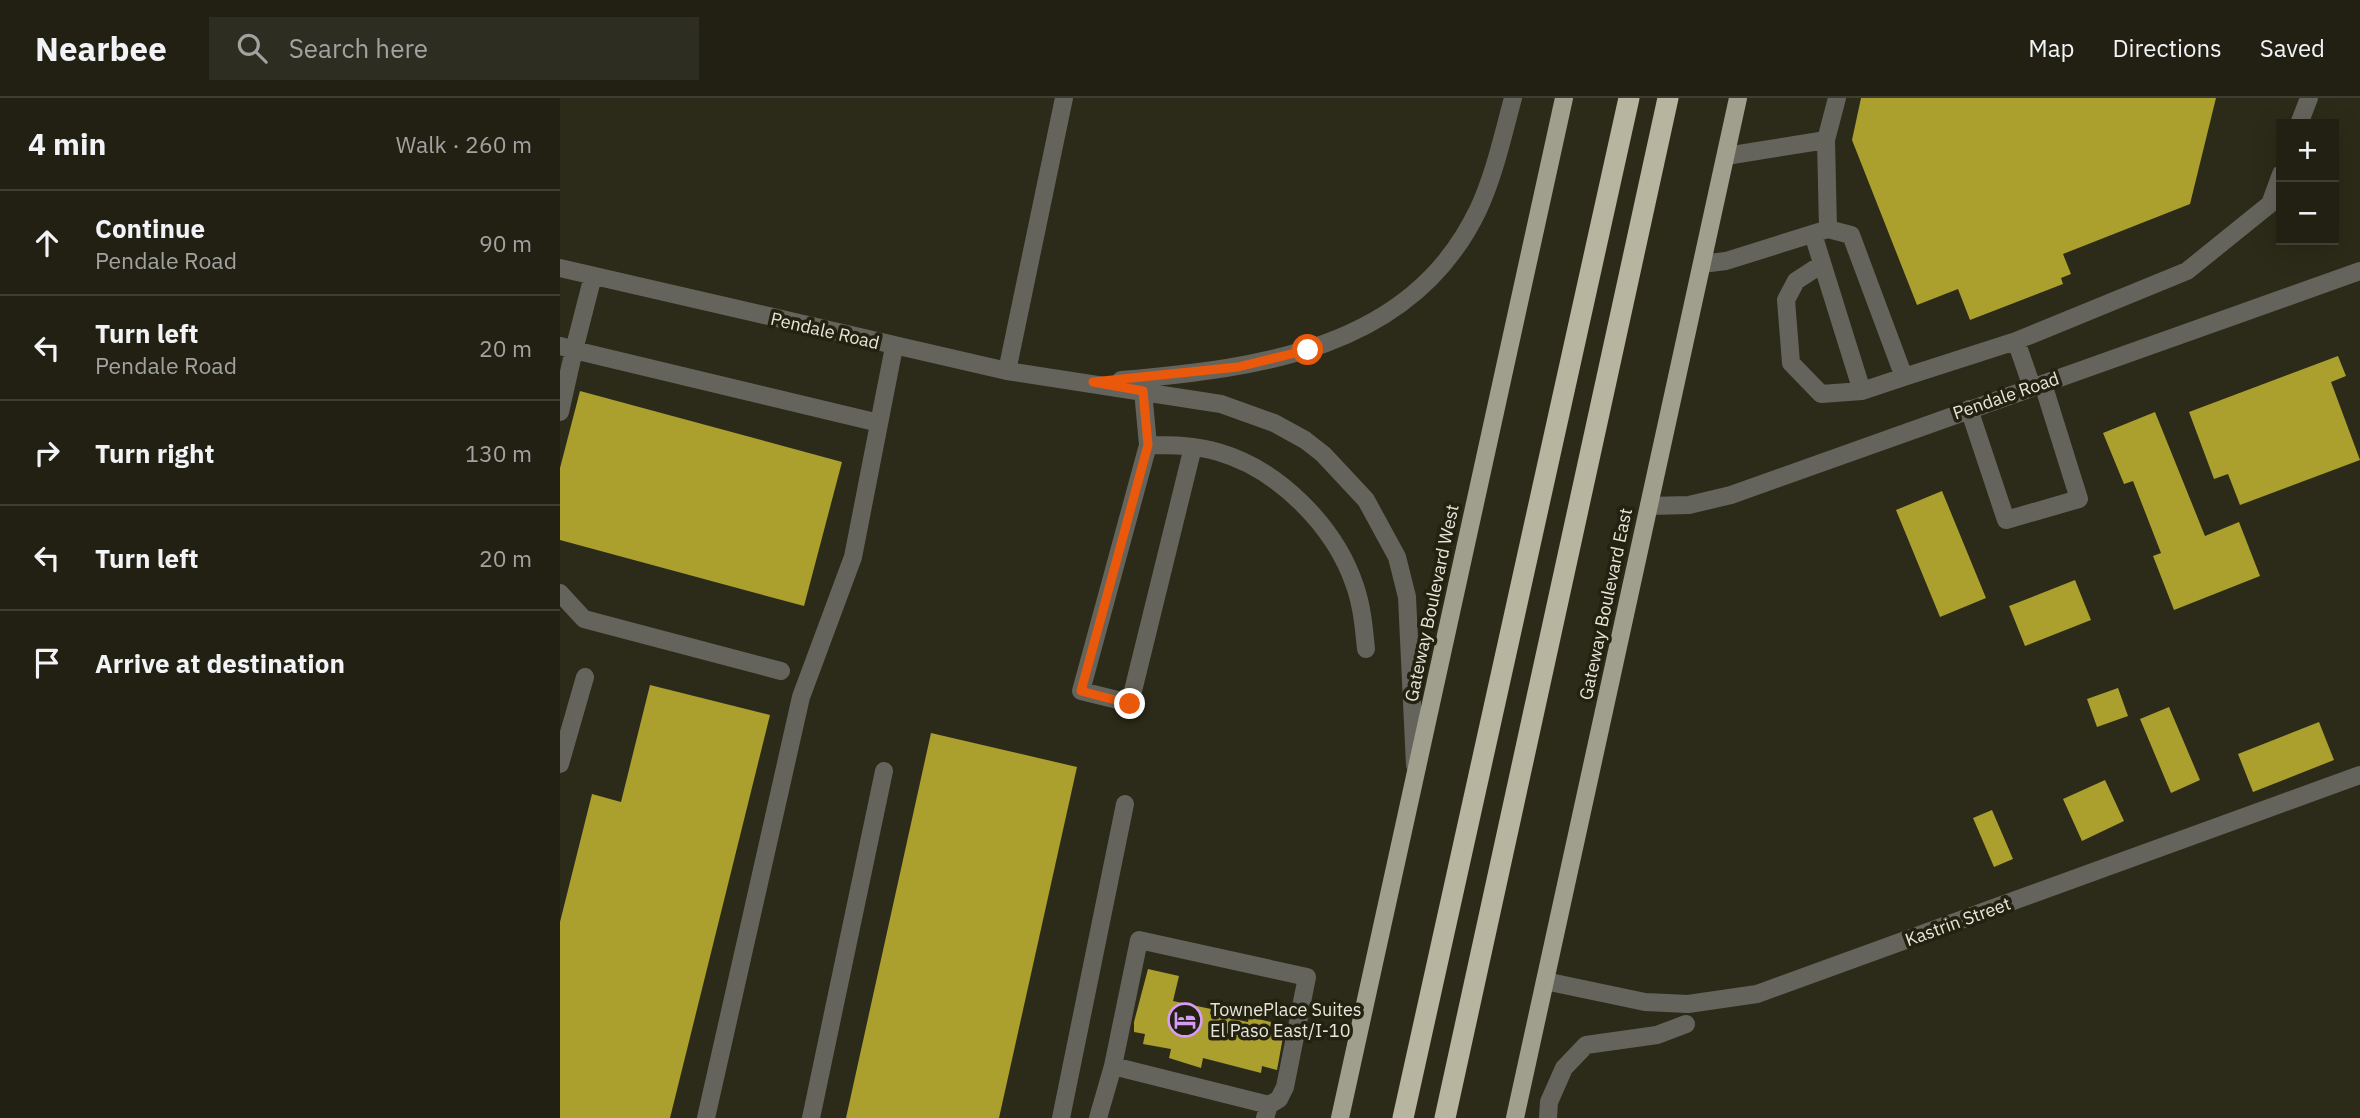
<!DOCTYPE html>
<html lang="en">
<head>
<meta charset="utf-8">
<style>
	:root { --surface:#212013; --page:#2d2d21; --text:#f1f3f6; --muted:#a2a3a0; --line:#3e3e33 }
	body { margin:0; font-family:"IBM Plex Sans",sans-serif; background:var(--page); color:var(--text) }
	.controls { position:absolute; right:21px; top:21px; display:grid; overflow:hidden; border-radius:0px; box-shadow:0 7px 28px #0002 }
	.controls button { width:63px; height:63px; display:grid; place-items:center; padding:0; border:0; border-bottom:2px solid var(--line); background:var(--surface); color:var(--text); font:35px sans-serif }
	.stop { position:absolute; width:21px; height:21px; margin:-16px; border:5px solid #ea580c; border-radius:50%; background:#fff }
	.stop.end { background:#ea580c; border-color:#fff; box-shadow:0 2px 7px #0008 }
	.list { margin:0; padding:0; list-style:none }
	h2 { display:flex; justify-content:space-between; align-items:center; height:91px; margin:0; padding:0 28px; font-size:30px }
	h2 small { font-size:23px; font-weight:400; color:var(--muted) }
	.list li { display:grid; grid-template-columns:46px 1fr auto; gap:21px; align-items:center; box-sizing:border-box; height:105px; padding:0 28px; border-top:2px solid var(--line) }
	.list b { display:block; font-size:26px; white-space:nowrap }
	.list p { margin:0; font-size:23px; white-space:nowrap; color:var(--muted) }
	.list em { font-size:23px; font-style:normal; color:var(--muted) }
	.icon { flex:none; width:38px; height:38px; fill:none; stroke:currentColor; stroke-width:2; stroke-linecap:round; stroke-linejoin:round }
	.map { position:relative; flex:none; width:1800px; height:1020px; overflow:hidden }
	header { display:flex; align-items:center; gap:42px; box-sizing:border-box; height:98px; padding:0 35px; background:var(--surface); border-bottom:2px solid var(--line) }
	header strong { font-size:33px }
	nav { display:flex; gap:38px; margin-inline-start:auto; font-size:24px }
	.search { width:490px; height:63px; background:var(--page); display:flex; align-items:center; gap:18px; box-sizing:border-box; padding:0 24px; border-radius:0px; color:var(--muted); font-size:26px }
	main { display:flex }
	aside { flex:1; background:var(--surface) }
	.map>svg:first-child { display:block }
</style>
</head>
<body>
<header>
<strong>Nearbee</strong>
<div class="search"><svg class="icon" aria-label="search" viewBox="0 0 24 24"><circle cx="10" cy="10" r="6"/><path d="M15 15l6 6"/></svg>Search here</div>
<nav><a>Map</a><a>Directions</a><a>Saved</a></nav>
</header>
<main>
<aside>
<h2>4 min<small>Walk · 260 m</small></h2>
<ul class="list">
<li><svg class="icon" aria-label="ahead" viewBox="0 0 24 24"><path d="M12 20V5M6 11l6-6 6 6"/></svg><div><b>Continue</b><p>Pendale Road</p></div><em>90 m</em></li>
<li><svg class="icon" aria-label="left" viewBox="0 0 24 24"><path d="M17 20v-9H6M10 6l-5 5 5 5"/></svg><div><b>Turn left</b><p>Pendale Road</p></div><em>20 m</em></li>
<li><svg class="icon" aria-label="right" viewBox="0 0 24 24"><path d="M7 20v-9h11M14 6l5 5-5 5"/></svg><div><b>Turn right</b></div><em>130 m</em></li>
<li><svg class="icon" aria-label="left" viewBox="0 0 24 24"><path d="M17 20v-9H6M10 6l-5 5 5 5"/></svg><div><b>Turn left</b></div><em>20 m</em></li>
<li><svg class="icon" aria-label="arrive" viewBox="0 0 24 24"><path d="M6 21V4h12l-3 4 3 4H6"/></svg><div><b>Arrive at destination</b></div></li>
</ul>
</aside>
<div class="map">
<svg width="1800" height="1020" viewBox="0 0 1800 1020">
	<rect width="100%" height="100%" fill="#2c2b19"/>
	<path fill="#ab9f2e" d="M 1301,0 L 1656,0 L 1630,106 L 1503,156 L 1511,176 L 1501,180 L 1503,186 L 1410,222 L 1398,191 L 1357,207 L 1292,42 Z
		M 1778,258 L 1786,278 L 1771,284 L 1800,362 L 1680,407 L 1668,376 L 1654,381 L 1629,314 Z
		M 20,293 L 282,364 L 244,508 L 0,442 L 0,370 Z
		M 1595,314 L 1645,438 L 1679,424 L 1700,478 L 1614,512 L 1593,458 L 1601,455 L 1573,383 L 1564,386 L 1543,335 Z
		M 1382,393 L 1426,500 L 1380,519 L 1336,412 Z
		M 1515,482 L 1531,522 L 1465,548 L 1449,508 Z
		M 90,587 L 210,617 L 110,1020 L 0,1020 L 0,824 L 32,696 L 61,704 Z
		M 1558,590 L 1568,618 L 1537,629 L 1527,601 Z
		M 1609,609 L 1640,682 L 1611,695 L 1580,621 Z
		M 1759,624 L 1774,662 L 1693,694 L 1678,656 Z
		M 371,635 L 517,669 L 439,1020 L 286,1020 Z
		M 1545,682 L 1564,723 L 1522,743 L 1503,701 Z
		M 1432,712 L 1453,761 L 1434,769 L 1413,720 Z
		M 588,871 L 619,878 L 613,903 L 651,911 L 650,916 L 688,924 L 689,919 L 711,924 L 709,935 L 723,939 L 717,972 L 702,968 L 701,975 L 643,960 L 641,970 L 609,960 L 611,951 L 583,946 L 585,936 L 574,934 L 574,924 Z"/>
	<g fill="none" stroke-linecap="round" stroke-linejoin="round">
		<path stroke="#65645c" stroke-width="18" d="M 1739,26 L 1749,0
			M 1166,58 L 1266,42
			M 1268,131 L 1266,42 L 1277,0
			M 1253,136 L 1302,293
			M 1142,166 L 1166,163 L 1268,131 L 1291,137 L 1344,279 L 1456,243
			M 1262,166 L 1236,183 L 1226,202 L 1231,265 L 1261,296 L 1302,293 L 1344,279
			M 0,170 L 447,273 L 661,306 L 714,325 L 745,342 L 763,356 L 806,402 L 837,459 L 847,499 L 855,667
			M 33,178 L 14,252 L 319,325
			M 0,248 L 14,252 L 0,314
			M 447,273 L 504,0
			M 561,282 C 699,270 851,252 918,112 C 934,78 943,37 953,0
			M 1472,289 L 1456,243 L 1627,173 L 1710,106 L 1721,76
			M 583,293 L 588,347 L 521,593 L 570,605 L 633,349
			M 1409,311 L 1446,422 L 1519,401 L 1483,286
			M 588,347 C 611,347 635,347 658,354 C 718,371 775,428 795,488 C 802,508 804,530 806,551
			M 1089,408 L 1129,407 L 1171,397 L 1800,173
			M 0,495 L 24,521 L 221,573
			M 0,666 L 25,579
			M 985,883 L 1085,904 L 1128,906 L 1197,896 L 1800,677
			M 553,968 L 579,842 L 747,879 L 725,989 L 719,1001 L 709,1007
			M 146,1020 L 241,599 L 293,459 L 334,249
			M 251,1020 L 324,673
			M 501,1020 L 565,706
			M 538,1020 L 553,968 L 709,1007 L 705,1020
			M 988,1020 L 989,1004 L 1004,970 L 1026,947 L 1097,937 L 1126,926"/>
		<path stroke="#a09f8d" stroke-width="18" d="M 780,1020 L 1004,0
			M 955,1020 L 1178,0"/>
		<path stroke="#b7b5a0" stroke-width="21" d="M 843,1020 L 1069,0
			M 885,1020 L 1108,0"/>
	</g>
	<g fill="none" stroke-linecap="round" stroke-linejoin="round">
		<path stroke="#ea580c" stroke-width="9" d="M 570,606 L 521,593 L 588,347 L 583,293 L 533,284 L 678,269 L 748,252"/>
	</g>
	<defs>
		<symbol id="hotel-ring" viewBox="-11 -11 22 22"><circle r="9.5" fill="#232110" stroke="#d89bf8" stroke-width="1.5"/><path d="M-6-4.5h1.5V1H6V5H4.5V3h-9V5H-6ZM-4 0a1.8 1.8 0 1 1 3.6 0ZM.5 0V-2.5h3Q6-2.5 6 0Z" fill="#d89bf8"/></symbol>
	</defs>
	<g fill-rule="evenodd">
		<use href="#hotel-ring" x="606" y="903" width="38" height="38"/>
	</g>
	<g text-anchor="middle" stroke-width="7" stroke-linejoin="round" paint-order="stroke">
		<g font-size="18" fill="#e7e6db" stroke="#232110">
			<text transform="translate(265 233) rotate(13)" y="6">Pendale Road</text>
			<text transform="translate(1446 298) rotate(-19)" y="6">Pendale Road</text>
			<text transform="translate(872 505) rotate(-78)" y="6">Gateway Boulevard West</text>
			<text transform="translate(1046 506) rotate(-78)" y="6">Gateway Boulevard East</text>
			<text transform="translate(1398 824) rotate(-20)" y="6">Kastrin Street</text>
		</g>
		<g font-size="18" fill="#e7e6db" stroke="#232110" text-anchor="start">
			<text x="650" y="918">TownePlace Suites<tspan x="650" dy="21">El Paso East/I-10</tspan></text>
		</g>
	</g>
</svg>
<div class="controls">
<button>+</button>
<button>−</button>
</div>
<div class="stop" style="left:748px;top:252px"></div>
<div class="stop end" style="left:570px;top:606px"></div>
</div>
</main>
</body>
</html>
